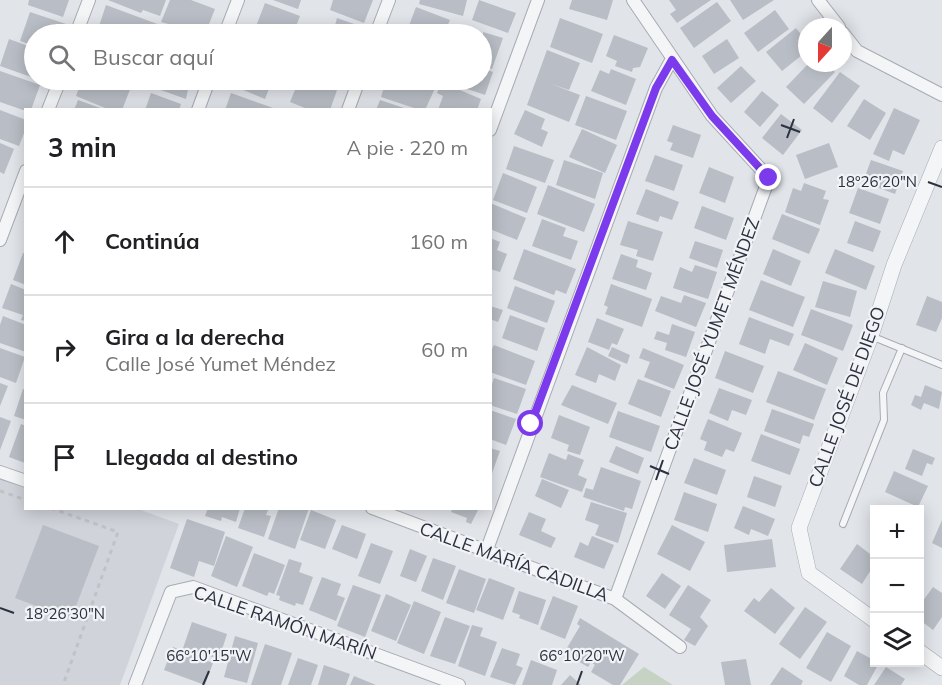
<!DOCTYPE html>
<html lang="es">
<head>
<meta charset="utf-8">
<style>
	:root { --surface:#fff; --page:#f6f6f6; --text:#202124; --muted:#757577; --line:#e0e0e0 }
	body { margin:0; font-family:Mulish,sans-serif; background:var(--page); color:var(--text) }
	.controls { position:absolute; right:18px; bottom:18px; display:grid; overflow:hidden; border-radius:0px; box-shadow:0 3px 15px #0003 }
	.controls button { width:54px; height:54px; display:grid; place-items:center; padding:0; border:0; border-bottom:2px solid var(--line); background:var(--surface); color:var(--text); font:30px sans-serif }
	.compass { position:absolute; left:798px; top:18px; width:54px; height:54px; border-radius:50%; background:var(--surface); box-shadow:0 3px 15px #0003; rotate:201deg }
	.stop { position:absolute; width:18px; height:18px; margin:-14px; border:4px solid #7c3aed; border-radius:50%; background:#fff }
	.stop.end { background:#7c3aed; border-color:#fff; box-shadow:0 2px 6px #0008 }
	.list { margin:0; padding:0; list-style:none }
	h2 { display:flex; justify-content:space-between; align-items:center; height:78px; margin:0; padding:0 24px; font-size:26px }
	h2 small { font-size:20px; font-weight:400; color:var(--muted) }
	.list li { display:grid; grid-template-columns:39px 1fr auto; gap:18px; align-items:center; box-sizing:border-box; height:108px; padding:0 24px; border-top:2px solid var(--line) }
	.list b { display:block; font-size:22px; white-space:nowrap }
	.list p { margin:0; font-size:20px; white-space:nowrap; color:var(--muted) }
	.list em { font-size:20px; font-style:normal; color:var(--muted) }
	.icon { flex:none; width:33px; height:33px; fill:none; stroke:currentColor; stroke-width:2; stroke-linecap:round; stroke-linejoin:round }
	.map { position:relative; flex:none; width:942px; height:685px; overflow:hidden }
	.search { position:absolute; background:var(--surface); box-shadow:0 3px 15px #0003; left:24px; top:24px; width:468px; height:66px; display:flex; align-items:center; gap:15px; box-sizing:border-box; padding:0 21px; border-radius:33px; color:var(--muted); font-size:22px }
	.panel { position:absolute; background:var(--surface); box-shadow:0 3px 15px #0003; left:24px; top:108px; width:468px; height:402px; border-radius:0px }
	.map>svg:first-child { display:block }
</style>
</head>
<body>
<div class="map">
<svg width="942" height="685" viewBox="0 0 942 685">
	<rect width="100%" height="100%" fill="#e1e4e9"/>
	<path fill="#d0d3da" d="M 0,479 L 25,488 L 26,508 L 138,509 L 179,524 L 120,685 L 0,685 Z"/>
	<path fill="#c6d2c3" d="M 644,667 L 673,685 L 622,685 Z"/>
	<path fill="#b9bdc5" d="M 29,0 L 69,0 L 63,17 L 28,5 Z
		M 108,0 L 166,0 L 160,16 L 143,10 L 141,13 Z
		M 170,0 L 191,0 L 215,9 L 205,34 L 161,22 Z
		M 273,0 L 301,0 L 298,9 Z
		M 333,0 L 373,0 L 364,23 L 330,10 Z
		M 420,0 L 467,0 L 463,16 L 419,4 Z
		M 479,0 L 516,13 L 508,33 L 472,20 Z
		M 572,0 L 613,0 L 607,20 L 569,9 Z
		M 669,0 L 711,0 L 677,23 L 670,14 L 676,10 Z
		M 730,0 L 774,0 L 743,20 Z
		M 717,2 L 731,21 L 694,48 L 680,28 Z
		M 265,3 L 300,16 L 293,34 L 280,29 L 277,34 L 270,34 L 255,29 Z
		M 106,5 L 160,25 L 157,34 L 105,34 L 97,32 Z
		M 416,7 L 450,20 L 444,34 L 416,34 L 407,31 Z
		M 775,10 L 789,29 L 758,52 L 744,33 Z
		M 30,12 L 72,26 L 69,34 L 34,34 L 34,46 L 20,41 Z
		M 337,18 L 357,25 L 354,34 L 315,34 L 318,24 L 334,29 Z
		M 560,18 L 603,34 L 592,63 L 550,47 Z
		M 458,26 L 481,34 L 456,34 Z
		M 796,28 L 807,42 L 807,51 L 782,71 L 766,52 Z
		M 483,32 L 503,38 L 492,69 L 482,65 Z
		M 614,35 L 648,48 L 640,67 L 633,68 L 632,72 L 615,66 L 617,61 L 606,56 Z
		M 9,39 L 34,48 L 34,78 L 0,66 Z
		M 727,39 L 739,58 L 714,74 L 702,56 Z
		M 547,50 L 580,63 L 569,90 L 551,84 L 580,95 L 569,122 L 527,105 Z
		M 809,63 L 826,63 L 835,72 L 804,104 L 786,87 Z
		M 741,66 L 756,81 L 731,103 L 717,88 Z
		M 482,68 L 493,72 L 485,95 L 441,80 L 482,80 Z
		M 611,69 L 636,79 L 626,105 L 591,91 L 600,70 L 609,74 Z
		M 0,71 L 40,85 L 31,110 L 26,111 L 0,102 Z
		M 840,72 L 860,86 L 832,123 L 813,108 Z
		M 82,80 L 110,80 L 131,87 L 122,110 L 110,110 L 76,96 Z
		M 155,80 L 190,80 L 186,99 L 152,87 Z
		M 234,80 L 271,80 L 278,82 L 276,88 L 270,86 L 265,99 L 231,85 Z
		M 299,80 L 306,80 L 303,85 L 313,89 L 315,82 L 337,90 L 330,110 L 310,110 L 290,102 Z
		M 386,80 L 423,80 L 437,84 L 425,110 L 420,110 L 381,97 Z
		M 441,82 L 481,99 L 477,110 L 438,110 L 443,96 L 437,93 Z
		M 762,91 L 779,105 L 760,127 L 744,112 Z
		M 151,93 L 181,104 L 179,110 L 145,110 Z
		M 231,93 L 276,109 L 276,110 L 225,110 Z
		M 586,96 L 627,111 L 616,140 L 575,125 Z
		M 864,99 L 886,113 L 870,140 L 847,126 Z
		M 78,100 L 103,109 L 103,110 L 74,110 Z
		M 380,100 L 407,109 L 407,110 L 376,110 Z
		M 894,108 L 920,120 L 904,155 L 893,150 L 889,161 L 873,154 Z
		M 0,110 L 26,120 L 26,128 L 19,146 L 0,139 Z
		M 525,110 L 545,119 L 541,129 L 548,132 L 542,147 L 514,134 Z
		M 781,114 L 802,130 L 783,155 L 762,138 Z
		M 673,125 L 701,135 L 693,158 L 670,150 L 673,143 L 667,141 Z
		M 582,129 L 617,145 L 605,173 L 569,157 Z
		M 0,143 L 14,149 L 4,174 L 0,172 Z
		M 829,143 L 838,167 L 805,179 L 796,155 Z
		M 514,146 L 554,160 L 545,183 L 506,169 Z
		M 655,155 L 683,165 L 674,191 L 645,181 Z
		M 564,160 L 603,173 L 595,199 L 556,185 Z
		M 871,160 L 903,171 L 895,194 L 863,182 Z
		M 709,167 L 734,177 L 725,203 L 699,193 Z
		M 503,173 L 537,187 L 527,213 L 493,200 Z
		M 804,183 L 826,191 L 823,199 L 829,200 L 820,225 L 785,212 L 793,188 L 801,191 Z
		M 548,185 L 595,204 L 584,232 L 537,214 Z
		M 858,188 L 889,199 L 880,224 L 849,213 Z
		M 646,189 L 679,202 L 672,220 L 660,216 L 658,222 L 636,214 Z
		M 490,203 L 526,218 L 517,240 L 490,229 Z
		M 702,206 L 734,218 L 726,240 L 694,228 Z
		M 782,214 L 820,229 L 809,254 L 772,239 Z
		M 542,219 L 566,228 L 563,236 L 578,241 L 571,260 L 532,246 Z
		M 628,221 L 663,232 L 653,261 L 636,256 L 638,250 L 620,245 Z
		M 855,221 L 881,231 L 873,252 L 847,243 Z
		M 490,238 L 500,242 L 497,250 L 507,254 L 500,272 L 490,269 Z
		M 695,241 L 723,250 L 717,268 L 689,258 Z
		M 524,249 L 576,269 L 566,294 L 556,290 L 554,295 L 513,279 Z
		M 773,249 L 801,261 L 791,286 L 763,274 Z
		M 835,249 L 875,266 L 866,290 L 825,273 Z
		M 23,253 L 26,254 L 26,285 L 13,280 Z
		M 621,254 L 638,260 L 636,267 L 652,273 L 646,290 L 612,279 Z
		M 695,265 L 717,272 L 708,299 L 673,288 L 680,267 L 692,272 Z
		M 761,280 L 805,297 L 793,327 L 749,310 Z
		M 823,281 L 857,291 L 850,317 L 815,307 Z
		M 11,284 L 26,290 L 26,321 L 21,320 L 23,315 L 2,308 Z
		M 611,284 L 652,299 L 642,327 L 605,314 L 608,307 L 604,305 Z
		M 515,286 L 555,301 L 547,323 L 507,308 Z
		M 684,295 L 706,303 L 696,327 L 655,311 L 661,296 L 681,303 Z
		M 927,296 L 942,302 L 942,318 L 936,332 L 916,325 Z
		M 490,306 L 503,310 L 498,322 L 490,319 Z
		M 811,309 L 853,325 L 843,351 L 801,335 Z
		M 510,315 L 545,328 L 537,351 L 502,338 Z
		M 3,316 L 26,325 L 26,352 L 0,343 L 0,325 Z
		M 749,317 L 794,334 L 789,346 L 770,339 L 765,354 L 739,344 Z
		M 597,318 L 624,329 L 617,345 L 612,343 L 609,350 L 588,342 Z
		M 672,324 L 695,332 L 686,357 L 665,350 L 667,343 L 654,339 L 657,331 L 669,335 Z
		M 805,343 L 838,358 L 827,385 L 793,370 Z
		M 494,345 L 535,361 L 526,385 L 490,372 L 490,353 Z
		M 587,347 L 621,365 L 615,381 L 599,374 L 596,383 L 575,375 Z
		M 612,347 L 630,355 L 627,364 L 608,356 Z
		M 0,348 L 25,357 L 16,383 L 0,377 Z
		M 643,348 L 684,365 L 674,389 L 644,377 L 650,362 L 639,358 Z
		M 725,351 L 764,366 L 753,393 L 715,378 Z
		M 778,371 L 826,389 L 814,420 L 766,402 Z
		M 494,378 L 526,389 L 517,414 L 490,405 L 490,390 Z
		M 638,379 L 671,391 L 661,417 L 628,404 Z
		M 0,383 L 8,386 L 0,406 Z
		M 572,385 L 617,403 L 608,424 L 561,405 Z
		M 925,385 L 942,392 L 939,409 L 924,403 L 921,410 L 911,405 L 915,395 L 921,397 Z
		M 719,388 L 752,400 L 746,415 L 732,410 L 728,421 L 709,413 Z
		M 23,389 L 26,390 L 26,420 L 14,416 Z
		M 772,409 L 814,424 L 809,437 L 803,435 L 800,444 L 764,431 Z
		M 490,410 L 516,419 L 506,445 L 490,439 Z
		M 618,411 L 660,426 L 651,452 L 609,437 Z
		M 559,415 L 590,427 L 580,455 L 567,451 L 569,445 L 551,438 Z
		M 0,417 L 11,421 L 0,450 Z
		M 708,419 L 742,433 L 734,452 L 726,449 L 722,457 L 704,450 L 707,442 L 700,439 Z
		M 21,424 L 26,426 L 25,463 L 9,457 Z
		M 761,434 L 800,449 L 790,475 L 751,461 Z
		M 616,446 L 644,458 L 638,474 L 609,462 Z
		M 490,448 L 500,451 L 491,476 L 490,476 Z
		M 913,449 L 935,458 L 932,465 L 927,463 L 922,476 L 905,469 Z
		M 549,453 L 566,460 L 568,454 L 584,460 L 578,475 L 587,479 L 582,492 L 540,477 Z
		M 694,458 L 726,470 L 717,495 L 684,483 Z
		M 601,467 L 641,481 L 632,509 L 625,507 L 624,511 L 583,497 L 586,488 L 593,490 Z
		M 894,471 L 928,486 L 918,507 L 885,492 Z
		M 754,476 L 782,486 L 775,507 L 747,497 Z
		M 542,479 L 569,490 L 561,508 L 535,496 Z
		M 684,492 L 717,504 L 708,532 L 674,520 Z
		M 591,502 L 627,513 L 618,543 L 595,535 L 599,525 L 585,520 Z
		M 743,506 L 775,519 L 768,536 L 751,529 L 749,535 L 734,528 Z
		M 208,508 L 240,508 L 236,522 L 222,517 L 221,521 L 205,516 Z
		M 245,508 L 269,508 L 266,515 L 271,516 L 264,537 L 238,528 Z
		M 279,508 L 309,508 L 295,549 L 268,539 Z
		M 453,508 L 479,508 L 471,524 L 466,522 L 467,518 L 451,512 Z
		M 311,510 L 336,520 L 325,549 L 300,540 Z
		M 529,512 L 546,519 L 541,531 L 556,538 L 551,548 L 519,535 Z
		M 187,519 L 225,532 L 214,566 L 199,561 L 194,577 L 170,568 Z
		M 942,520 L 942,548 L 932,543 Z
		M 43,525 L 99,546 L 71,619 L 15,598 Z
		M 342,525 L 366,534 L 357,559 L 332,549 Z
		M 672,525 L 705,542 L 690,571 L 657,554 Z
		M 226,536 L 253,547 L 237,587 L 211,576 Z
		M 592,536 L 614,545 L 604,569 L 574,557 L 580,542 L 588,546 Z
		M 772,539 L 776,567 L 727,572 L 724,545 Z
		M 371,543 L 393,551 L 380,584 L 358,576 Z
		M 857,544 L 874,557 L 874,565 L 862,584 L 840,569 Z
		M 410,549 L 427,556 L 416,582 L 400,576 Z
		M 254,553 L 285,565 L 274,594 L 269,592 L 267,596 L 242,586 Z
		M 433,558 L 456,566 L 443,600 L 421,591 Z
		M 289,559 L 302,563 L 299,572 L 313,577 L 303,605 L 296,603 L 295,606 L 279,600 L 280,596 L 276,595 Z
		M 459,569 L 486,579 L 474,613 L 446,603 Z
		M 662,573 L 681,586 L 665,609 L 646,596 Z
		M 322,577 L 341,584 L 337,595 L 345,598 L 336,621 L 309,610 Z
		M 489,578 L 515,588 L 503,620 L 476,610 Z
		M 353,585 L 381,595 L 365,637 L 337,626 Z
		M 688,585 L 711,600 L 700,617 L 708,626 L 695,646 L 684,640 L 691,629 L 669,615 Z
		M 933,587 L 942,593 L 942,617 L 933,630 L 920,620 L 920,605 Z
		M 771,588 L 795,608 L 775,634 L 744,611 L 754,598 L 759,602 Z
		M 519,591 L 546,600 L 538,625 L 519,618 L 520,615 L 512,612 Z
		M 386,594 L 411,605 L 396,641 L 371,631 Z
		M 553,596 L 578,606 L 565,639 L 540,629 Z
		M 414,601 L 441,612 L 424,654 L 397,643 Z
		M 805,607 L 827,622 L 800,659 L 779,644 Z
		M 445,617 L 470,626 L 455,664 L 430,656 Z
		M 580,618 L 639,654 L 620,685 L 613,685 L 591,672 L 595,665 L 591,662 L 588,667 L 564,653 L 580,626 L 577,624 Z
		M 192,622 L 227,634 L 219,659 L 183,648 Z
		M 472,625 L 483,628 L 480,636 L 497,642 L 485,676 L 458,666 Z
		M 827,632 L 851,646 L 831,682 L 806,668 Z
		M 235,636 L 258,643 L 247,683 L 224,677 Z
		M 265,644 L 292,653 L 281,685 L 251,685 Z
		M 173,647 L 213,663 L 205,685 L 164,670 Z
		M 502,648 L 520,654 L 516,665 L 523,668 L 515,685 L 490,677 Z
		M 857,651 L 879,663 L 867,685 L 859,685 L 844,676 Z
		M 298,658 L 318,665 L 311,685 L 288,685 Z
		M 746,659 L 751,685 L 725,685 L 721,662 Z
		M 531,660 L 557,670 L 552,685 L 522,685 Z
		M 324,665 L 350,674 L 346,685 L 318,685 Z
		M 782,667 L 803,681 L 801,685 L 770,685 Z
		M 886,667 L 905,679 L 901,685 L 874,685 Z
		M 570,675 L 581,685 L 561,685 Z
		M 354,676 L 376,685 L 350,685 Z"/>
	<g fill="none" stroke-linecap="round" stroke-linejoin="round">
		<defs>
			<path id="service" d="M 871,336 L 942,365
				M 843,524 L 884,420 L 883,393 L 902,348"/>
			<path id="minor" d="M 818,0 L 839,27
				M 843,33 L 857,51 L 942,95
				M 76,34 L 89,0
				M 225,34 L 238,0
				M 376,34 L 389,0
				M 48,110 L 60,80
				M 198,110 L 209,80
				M 348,110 L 359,80
				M 490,130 L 538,0
				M 0,240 L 26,171
				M 0,472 L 26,481
				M 372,508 L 615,599 L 680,647
				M 486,552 L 656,88 L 672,59
				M 615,599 L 769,178 L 712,116 L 633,0
				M 135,685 L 171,592 L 193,587 L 459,685"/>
			<path id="tertiary" d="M 874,620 L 809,573 L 799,528 L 871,336 L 894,265 L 942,148
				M 920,652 L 942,668"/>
		</defs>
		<use href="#service" stroke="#a7abb3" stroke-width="8"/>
		<use href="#minor" stroke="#a7abb3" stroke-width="14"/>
		<use href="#tertiary" stroke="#a7abb3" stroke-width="16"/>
		<path stroke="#c0c2c7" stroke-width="3" stroke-dasharray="4.5 4.5" stroke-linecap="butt" d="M 0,491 L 26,500
			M 51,508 L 118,532 L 63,685"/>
		<use href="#service" stroke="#f4f5f7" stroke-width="6"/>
		<use href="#minor" stroke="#f4f5f7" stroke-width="12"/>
		<use href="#tertiary" stroke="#f4f5f7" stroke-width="15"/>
	</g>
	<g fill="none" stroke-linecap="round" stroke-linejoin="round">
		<path stroke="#7c3aed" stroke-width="8" d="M 531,424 L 656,88 L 672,60 L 712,116 L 769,178"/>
	</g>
	<path fill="none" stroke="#2b313f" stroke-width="2" d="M 781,125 L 800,132M 787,138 L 794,119M 928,182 L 942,187M 650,466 L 669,474M 656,480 L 663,460M 0,608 L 14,613M 203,685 L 209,671M 577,685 L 582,671"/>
	<g text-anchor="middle" stroke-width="4.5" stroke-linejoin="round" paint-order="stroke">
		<g font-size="18" fill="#2b313f" stroke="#f1f3f6">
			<text transform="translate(712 334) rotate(-70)" y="6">CALLE JOSÉ YUMET MÉNDEZ</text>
			<text transform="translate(847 397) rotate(-70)" y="6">CALLE JOSÉ DE DIEGO</text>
			<text transform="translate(514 562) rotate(20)" y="6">CALLE MARÍA CADILLA</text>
			<text transform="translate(285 623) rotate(19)" y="6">CALLE RAMÓN MARÍN</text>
		</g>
	</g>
	<g font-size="15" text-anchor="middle" fill="#2b313f" stroke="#f1f3f6" stroke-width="4.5" stroke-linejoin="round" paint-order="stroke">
		<text x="877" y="187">18°26'20"N</text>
		<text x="65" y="619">18°26'30"N</text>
		<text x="209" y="661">66°10'15"W</text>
		<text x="582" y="661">66°10'20"W</text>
	</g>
</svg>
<div class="controls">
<button>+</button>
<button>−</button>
<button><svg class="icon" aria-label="layers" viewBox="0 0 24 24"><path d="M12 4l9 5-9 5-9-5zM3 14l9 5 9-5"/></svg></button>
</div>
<svg class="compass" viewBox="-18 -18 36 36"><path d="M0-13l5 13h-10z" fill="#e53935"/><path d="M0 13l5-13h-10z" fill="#757577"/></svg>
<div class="stop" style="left:531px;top:424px"></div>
<div class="stop end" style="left:769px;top:178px"></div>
<div class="search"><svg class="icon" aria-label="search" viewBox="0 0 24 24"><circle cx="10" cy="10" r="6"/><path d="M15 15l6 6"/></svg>Buscar aquí</div>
<section class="panel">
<h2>3 min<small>A pie · 220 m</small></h2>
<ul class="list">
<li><svg class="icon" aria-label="ahead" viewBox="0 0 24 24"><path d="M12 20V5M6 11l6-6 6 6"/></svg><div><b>Continúa</b></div><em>160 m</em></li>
<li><svg class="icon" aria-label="right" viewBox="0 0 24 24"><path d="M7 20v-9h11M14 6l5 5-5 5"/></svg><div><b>Gira a la derecha</b><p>Calle José Yumet Méndez</p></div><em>60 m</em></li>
<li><svg class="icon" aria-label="arrive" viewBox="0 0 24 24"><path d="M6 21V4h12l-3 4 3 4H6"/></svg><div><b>Llegada al destino</b></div></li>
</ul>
</section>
</div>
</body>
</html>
